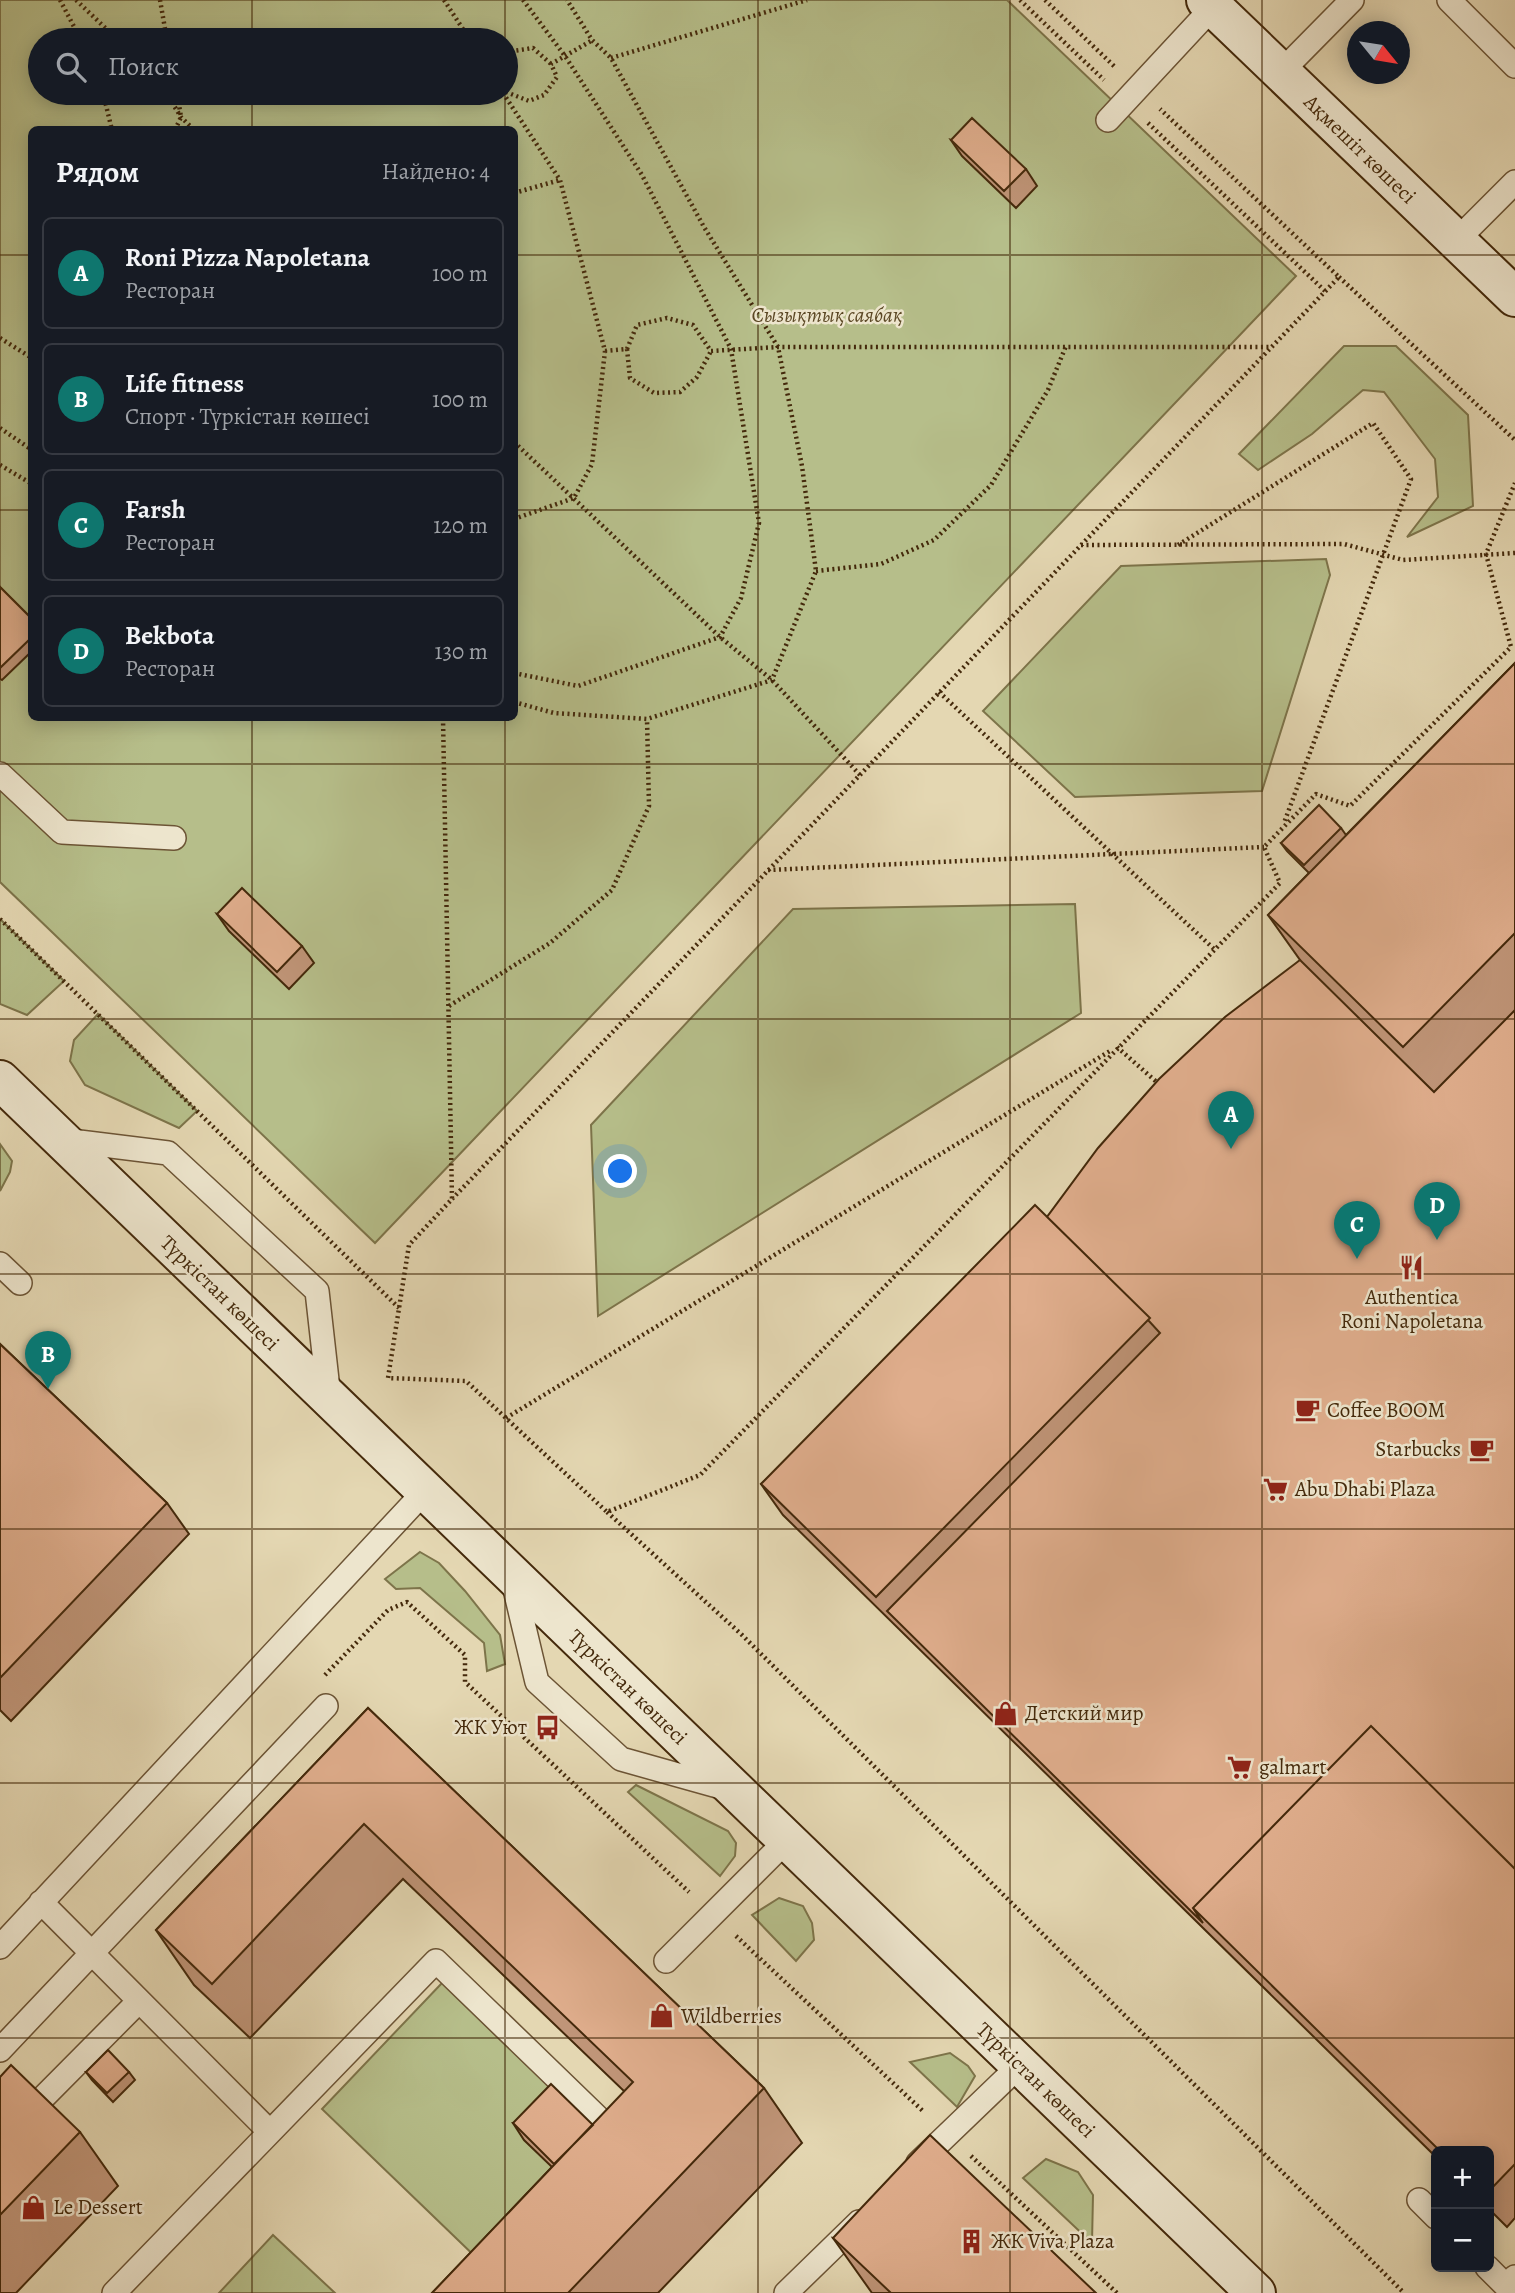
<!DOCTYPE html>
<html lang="ru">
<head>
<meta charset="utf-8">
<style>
	:root { --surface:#171b24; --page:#20242c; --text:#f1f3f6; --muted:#9ea1a6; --line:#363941; --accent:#0f766e }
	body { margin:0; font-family:Alegreya,serif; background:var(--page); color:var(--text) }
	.controls { position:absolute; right:21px; bottom:21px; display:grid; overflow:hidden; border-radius:10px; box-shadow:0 4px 18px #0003 }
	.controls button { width:63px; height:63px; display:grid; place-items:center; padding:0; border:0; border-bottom:2px solid var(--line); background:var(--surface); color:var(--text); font:35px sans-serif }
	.compass { position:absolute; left:1347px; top:21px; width:63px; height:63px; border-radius:50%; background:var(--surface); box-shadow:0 4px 18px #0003; rotate:120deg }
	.you { position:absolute; left:621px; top:1172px; width:24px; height:24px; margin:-18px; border:5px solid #fff; border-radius:50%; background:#1a73e8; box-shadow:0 0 0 10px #1a73e833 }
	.badge { display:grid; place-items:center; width:46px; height:46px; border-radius:50%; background:var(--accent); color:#fff; font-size:23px; font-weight:700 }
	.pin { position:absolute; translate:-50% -58px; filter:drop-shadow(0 2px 4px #0008) }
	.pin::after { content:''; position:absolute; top:37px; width:24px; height:21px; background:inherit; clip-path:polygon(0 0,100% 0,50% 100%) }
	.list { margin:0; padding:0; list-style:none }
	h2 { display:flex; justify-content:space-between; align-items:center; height:91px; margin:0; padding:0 28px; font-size:30px }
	h2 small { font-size:23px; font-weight:400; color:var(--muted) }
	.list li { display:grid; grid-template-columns:46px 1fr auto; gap:21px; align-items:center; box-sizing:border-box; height:112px; margin:0 14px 14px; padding:0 14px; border:2px solid var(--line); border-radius:10px }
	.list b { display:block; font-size:26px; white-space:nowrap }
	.list p { margin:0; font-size:23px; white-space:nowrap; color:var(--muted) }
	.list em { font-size:23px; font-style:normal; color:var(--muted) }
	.icon { flex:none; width:38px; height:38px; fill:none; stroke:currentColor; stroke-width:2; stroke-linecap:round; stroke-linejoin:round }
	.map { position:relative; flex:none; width:1515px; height:2293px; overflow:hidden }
	.search { position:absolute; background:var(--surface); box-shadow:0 4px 18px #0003; left:28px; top:28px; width:490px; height:77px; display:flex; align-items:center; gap:18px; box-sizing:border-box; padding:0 24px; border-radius:38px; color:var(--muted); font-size:26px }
	.panel { position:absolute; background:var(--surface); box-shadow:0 4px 18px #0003; left:28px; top:126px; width:490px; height:595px; border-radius:10px }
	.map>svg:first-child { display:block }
</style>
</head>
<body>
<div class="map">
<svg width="1515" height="2293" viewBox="0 0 1515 2293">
	<rect width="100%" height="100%" fill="#e4d7b2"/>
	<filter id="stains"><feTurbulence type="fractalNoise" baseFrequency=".00286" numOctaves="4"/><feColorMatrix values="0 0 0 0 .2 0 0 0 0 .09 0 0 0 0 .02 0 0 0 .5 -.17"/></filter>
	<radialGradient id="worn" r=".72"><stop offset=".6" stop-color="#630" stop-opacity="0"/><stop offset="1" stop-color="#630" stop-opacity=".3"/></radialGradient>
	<path fill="#b6be8a" stroke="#7d744a" stroke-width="2" fill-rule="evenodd" d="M 0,0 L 1007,0 L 1296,276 L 375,1243 L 0,882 ZM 40,40 L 506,40 L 506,93 L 40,93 ZM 32,130 L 514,130 L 514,718 L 32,718 Z
		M 1344,346 L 1396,346 L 1468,415 L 1473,506 L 1407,537 L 1438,497 L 1435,459 L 1384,392 L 1363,390 L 1312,434 L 1258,470 L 1239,454 Z
		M 1326,559 L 1330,575 L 1262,791 L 1075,797 L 983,711 L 1121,566 Z
		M 1075,904 L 1081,1013 L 598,1316 L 591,1125 L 793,909 Z
		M 0,919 L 64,981 L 27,1015 L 0,1004 Z
		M 98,1014 L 197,1111 L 179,1128 L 85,1085 L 70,1061 L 74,1040 Z
		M 0,1144 L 12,1161 L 10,1172 L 0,1191 Z
		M 420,1552 L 439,1563 L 465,1591 L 500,1635 L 505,1664 L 487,1671 L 484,1643 L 420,1588 L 396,1589 L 385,1579 Z
		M 636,1785 L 728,1831 L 736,1843 L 735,1856 L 720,1876 L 628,1792 Z
		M 779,1898 L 803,1906 L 812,1923 L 814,1940 L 796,1961 L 752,1915 Z
		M 442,1983 L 563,2100 L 566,2181 L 485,2266 L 322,2109 Z
		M 950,2053 L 968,2066 L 975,2076 L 957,2107 L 910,2062 Z
		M 1046,2159 L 1078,2172 L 1093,2195 L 1092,2243 L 1023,2178 Z
		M 273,2235 L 335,2293 L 219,2293 Z"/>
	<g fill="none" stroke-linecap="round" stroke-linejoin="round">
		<defs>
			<path id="service" d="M 1449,0 L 1515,66
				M 1281,72 L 1352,0
				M 1108,120 L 1213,7
				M 1456,241 L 1515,182
				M 0,774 L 62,832 L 174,838
				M 63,1140 L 168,1153 L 317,1291 L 329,1398
				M 0,1264 L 20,1283
				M 513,1581 L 537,1682 L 621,1759 L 728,1789
				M 41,1902 L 270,2132
				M 0,1947 L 425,1491
				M 666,1961 L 787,1840
				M 0,2050 L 326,1706
				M 0,2141 L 139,2001
				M 918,2163 L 1020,2065
				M 1419,2200 L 1436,2217
				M 1487,2267 L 1506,2286 L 1515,2277
				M 114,2293 L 436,1961 L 621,2140
				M 786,2293 L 859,2222"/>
			<path id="secondary" d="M 1206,0 L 1515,297
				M 0,1080 L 1256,2293"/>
		</defs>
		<use href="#service" stroke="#6c5435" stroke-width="26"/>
		<use href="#secondary" stroke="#44290b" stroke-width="42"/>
		<path stroke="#44290b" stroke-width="4.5" stroke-dasharray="2 3.5" stroke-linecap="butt" d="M 60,0 L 81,40
			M 76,0 L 118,40
			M 160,0 L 167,40
			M 444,0 L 470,40
			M 1020,0 L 1104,80
			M 1045,0 L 1115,67
			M 611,58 L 807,0
			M 506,62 L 513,51 L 533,48 L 551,64
			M 506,92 L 529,101 L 544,95 L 557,77 L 551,64 L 591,41
			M 103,93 L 112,130
			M 166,93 L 181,117 L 194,130
			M 503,93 L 560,180 L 605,351 L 592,464 L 574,498 L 514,519
			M 1148,123 L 1325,291
			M 175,130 L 181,117 L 177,93
			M 514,193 L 560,180
			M 1339,277 L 1515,440
			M 0,338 L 32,358
			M 627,349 L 630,378 L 654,393 L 680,392 L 697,377 L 711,351
			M 605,351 L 627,349 L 637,325 L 667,318 L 693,325 L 711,351 L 778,347 L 1270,347
			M 0,428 L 32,450
			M 514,442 L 720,637 L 772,680 L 860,775
			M 0,465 L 32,484
			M 1081,545 L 1344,544 L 1403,560 L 1515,553
			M 1178,545 L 1373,423 L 1411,479 L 1284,823
			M 816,571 L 881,564 L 934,540 L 991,485 L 1048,390 L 1066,346
			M 514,673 L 578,686 L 720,637 L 741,598 L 759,523 L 731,349 L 642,175 L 565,56 L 523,0
			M 939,692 L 1214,949
			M 514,702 L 554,713 L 647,719 L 772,680 L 816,571 L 802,466 L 778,347 L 704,227 L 611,58 L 592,40 L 567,0
			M 443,718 L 452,1199 L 409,1245 L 388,1378 L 466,1381 L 607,1512 L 700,1475 L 1280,883 L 1264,847 L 1316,794 L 1350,806 L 1511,647 L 1486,554 L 1515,483
			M 768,870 L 1264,847
			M 0,919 L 399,1308
			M 449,1006 L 550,943 L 612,890 L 649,806 L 647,719
			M 1117,1047 L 1160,1085
			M 452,1199 L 1339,277 L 1160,109
			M 506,1418 L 1110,1051
			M 607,1512 L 741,1634 L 1404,2293
			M 325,1675 L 388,1610 L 407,1602 L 465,1655 L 465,1682 L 689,1892
			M 736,1936 L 924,2112
			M 971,2156 L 1117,2293"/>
		<use href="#service" stroke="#ede5cd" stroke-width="23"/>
		<use href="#secondary" stroke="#ede5cd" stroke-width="38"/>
	</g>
	<path fill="#c09578" stroke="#44290b" stroke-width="2" d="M 951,140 L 1026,169 L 1037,186 L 1016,208 L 962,156 Z
		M 0,587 L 32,619 L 32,651 L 2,680 L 0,679 Z
		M 1515,663 L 1515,2218 L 1507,2227 L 1489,2209 L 1489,2151 L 1436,2151 L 1436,2157 L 783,1515 L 761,1484 L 1047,1217 L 1300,960 L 1268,915 L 1309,873 L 1287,851 L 1281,843 L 1341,828 L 1346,835 Z
		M 217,914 L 302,946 L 314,963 L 289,989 L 229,931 Z
		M 0,1344 L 167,1503 L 189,1534 L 11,1721 L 0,1710 Z
		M 368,1708 L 764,2088 L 802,2143 L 658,2293 L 432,2293 L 552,2167 L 524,2140 L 513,2123 L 593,2125 L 625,2092 L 403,1879 L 250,2038 L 194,1985 L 156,1930 Z
		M 86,2072 L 129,2072 L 135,2080 L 113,2102 L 92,2080 Z
		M 0,2077 L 80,2132 L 118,2186 L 16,2293 L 0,2293 Z
		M 833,2238 L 1096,2293 L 872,2293 Z"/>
	<path fill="#dfad8c" stroke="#44290b" stroke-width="2" d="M 972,118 L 1026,169 L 1004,191 L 951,140 Z
		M 0,587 L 32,619 L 32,637 L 0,668 Z
		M 1515,663 L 1515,933 L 1403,1047 L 1268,915 Z
		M 1319,805 L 1341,828 L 1304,865 L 1281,843 Z
		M 242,888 L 302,946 L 277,972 L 217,914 Z
		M 1300,960 L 1434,1092 L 1515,1010 L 1515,1869 L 1371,1726 L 1193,1908 L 1203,1923 L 887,1611 L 1160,1333 L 1148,1320 L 1150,1318 L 1047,1217 L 1098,1148 L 1159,1079 L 1225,1017 Z
		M 1035,1205 L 1150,1318 L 876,1597 L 761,1484 Z
		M 0,1344 L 167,1503 L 0,1678 Z
		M 368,1708 L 764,2088 L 568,2293 L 432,2293 L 633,2082 L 364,1824 L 212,1984 L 156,1930 Z
		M 1371,1726 L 1515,1869 L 1515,2164 L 1489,2191 L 1489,2151 L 1440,2151 L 1193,1908 Z
		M 108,2050 L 129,2072 L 107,2093 L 86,2072 Z
		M 11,2065 L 80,2132 L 0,2215 L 0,2077 Z
		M 551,2084 L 593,2125 L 554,2164 L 513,2123 Z
		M 930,2135 L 1096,2293 L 891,2293 L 833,2238 Z"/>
	<path fill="none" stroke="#44290b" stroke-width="2" stroke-opacity="0.55" d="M 252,0 L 252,40M 505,0 L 505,40M 758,0 L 758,2293M 1010,0 L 1010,2293M 1262,0 L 1262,2293M 252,93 L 252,130M 505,93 L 505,130M 0,255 L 32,255M 514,255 L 1515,255M 0,510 L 32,510M 514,510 L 1515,510M 252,718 L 252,2293M 505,718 L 505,2293M 0,764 L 1515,764M 0,1019 L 1515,1019M 0,1274 L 1515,1274M 0,1529 L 1515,1529M 0,1783 L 1515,1783M 0,2038 L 1515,2038"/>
	<defs>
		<symbol id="restaurant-bare" viewBox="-9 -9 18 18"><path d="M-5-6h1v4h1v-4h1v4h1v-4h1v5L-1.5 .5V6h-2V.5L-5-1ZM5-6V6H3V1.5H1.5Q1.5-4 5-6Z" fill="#8f2418" stroke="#ede5cd" stroke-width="2.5" paint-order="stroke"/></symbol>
		<symbol id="cafe-bare" viewBox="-9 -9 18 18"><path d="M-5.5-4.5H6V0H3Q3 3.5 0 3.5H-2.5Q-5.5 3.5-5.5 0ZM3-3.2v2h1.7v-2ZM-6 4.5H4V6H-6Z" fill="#8f2418" stroke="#ede5cd" stroke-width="2.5" paint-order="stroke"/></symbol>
		<symbol id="supermarket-bare" viewBox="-9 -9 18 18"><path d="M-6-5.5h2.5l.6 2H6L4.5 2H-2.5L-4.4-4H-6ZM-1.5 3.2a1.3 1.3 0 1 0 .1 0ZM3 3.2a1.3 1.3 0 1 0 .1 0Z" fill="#8f2418" stroke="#ede5cd" stroke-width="2.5" paint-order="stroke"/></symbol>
		<symbol id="shop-bare" viewBox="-9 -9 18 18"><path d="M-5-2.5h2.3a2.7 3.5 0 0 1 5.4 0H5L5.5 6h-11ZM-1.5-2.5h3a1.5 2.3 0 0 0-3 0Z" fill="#8f2418" stroke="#ede5cd" stroke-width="2.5" paint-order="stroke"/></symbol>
		<symbol id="bus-bare" viewBox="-9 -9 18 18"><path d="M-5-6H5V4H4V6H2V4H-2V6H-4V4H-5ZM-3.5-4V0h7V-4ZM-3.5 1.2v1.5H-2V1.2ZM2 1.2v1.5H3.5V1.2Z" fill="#8f2418" stroke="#ede5cd" stroke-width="2.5" paint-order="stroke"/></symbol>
		<symbol id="building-bare" viewBox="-9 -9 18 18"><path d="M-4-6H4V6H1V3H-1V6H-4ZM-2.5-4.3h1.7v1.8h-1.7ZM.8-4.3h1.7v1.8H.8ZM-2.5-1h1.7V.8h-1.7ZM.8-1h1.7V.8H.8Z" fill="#8f2418" stroke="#ede5cd" stroke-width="2.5" paint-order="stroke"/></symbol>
	</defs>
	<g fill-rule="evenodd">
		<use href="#restaurant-bare" x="1394" y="1250" width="35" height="35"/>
		<use href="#cafe-bare" x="1290" y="1392" width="35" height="35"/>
		<use href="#cafe-bare" x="1464" y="1432" width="35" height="35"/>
		<use href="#supermarket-bare" x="1258" y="1472" width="35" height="35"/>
		<use href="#shop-bare" x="988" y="1696" width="35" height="35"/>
		<use href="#bus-bare" x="530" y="1710" width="35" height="35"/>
		<use href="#supermarket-bare" x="1222" y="1750" width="35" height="35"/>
		<use href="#shop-bare" x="644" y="1998" width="35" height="35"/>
		<use href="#shop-bare" x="16" y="2190" width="35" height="35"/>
		<use href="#building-bare" x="954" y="2224" width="35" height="35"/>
	</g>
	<g text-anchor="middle" stroke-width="5" stroke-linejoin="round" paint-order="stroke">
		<g font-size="21" fill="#44290b" stroke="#ede5cd">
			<text transform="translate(1360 149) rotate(44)" y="7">Ақмешіт көшесі</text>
			<text transform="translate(220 1293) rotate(44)" y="7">Түркістан көшесі</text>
			<text transform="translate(628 1687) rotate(44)" y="7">Түркістан көшесі</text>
			<text transform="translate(1036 2080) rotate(44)" y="7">Түркістан көшесі</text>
		</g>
		<g font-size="21" font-style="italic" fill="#5b4724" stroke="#ede5cd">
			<text x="827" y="322">Сызықтық саябақ</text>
		</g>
		<g font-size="21" fill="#44290b" stroke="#ede5cd" text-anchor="start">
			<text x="1412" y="1304" text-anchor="middle">Authentica<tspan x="1412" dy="24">Roni Napoletana</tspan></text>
			<text x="1327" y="1417">Coffee BOOM</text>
			<text x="1461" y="1456" text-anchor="end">Starbucks</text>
			<text x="1295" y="1496">Abu Dhabi Plaza</text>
			<text x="1025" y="1720">Детский мир</text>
			<text x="527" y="1734" text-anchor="end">ЖК Уют</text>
			<text x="1259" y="1774">galmart</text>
			<text x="681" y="2023">Wildberries</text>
			<text x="53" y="2214">Le Dessert</text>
			<text x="991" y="2248">ЖК Viva Plaza</text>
		</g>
	</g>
	<rect width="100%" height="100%" filter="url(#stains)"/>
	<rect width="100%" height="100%" fill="url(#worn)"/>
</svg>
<div class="controls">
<button>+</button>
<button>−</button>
</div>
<svg class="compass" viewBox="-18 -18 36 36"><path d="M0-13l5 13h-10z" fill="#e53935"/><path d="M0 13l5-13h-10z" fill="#9ea1a6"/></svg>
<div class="you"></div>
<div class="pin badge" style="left:1231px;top:1149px">A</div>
<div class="pin badge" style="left:48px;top:1389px">B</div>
<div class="pin badge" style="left:1357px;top:1259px">C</div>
<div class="pin badge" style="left:1437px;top:1240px">D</div>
<div class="search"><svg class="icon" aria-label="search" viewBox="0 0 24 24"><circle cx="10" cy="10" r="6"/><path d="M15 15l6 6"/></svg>Поиск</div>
<section class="panel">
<h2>Рядом<small>Найдено: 4</small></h2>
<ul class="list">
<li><span class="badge">A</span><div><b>Roni Pizza Napoletana</b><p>Ресторан</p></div><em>100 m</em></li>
<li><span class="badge">B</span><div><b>Life fitness</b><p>Спорт · Түркістан көшесі</p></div><em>100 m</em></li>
<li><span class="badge">C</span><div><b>Farsh</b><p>Ресторан</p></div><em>120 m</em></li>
<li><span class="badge">D</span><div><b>Bekbota</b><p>Ресторан</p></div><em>130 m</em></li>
</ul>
</section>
</div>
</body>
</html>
